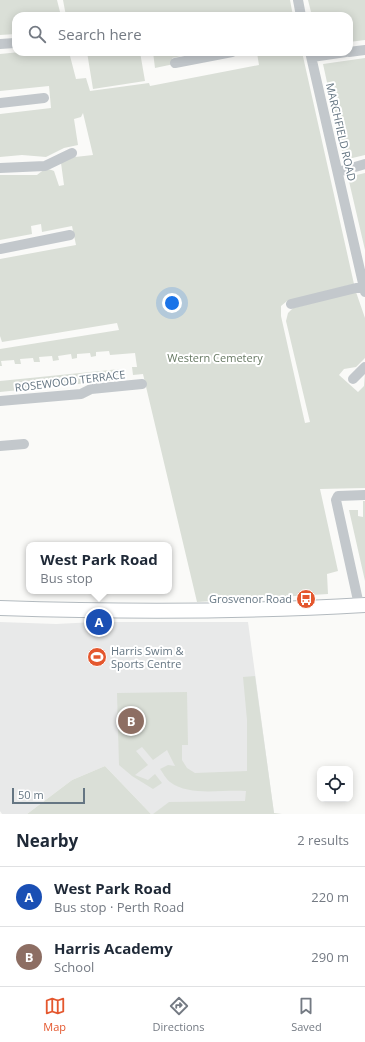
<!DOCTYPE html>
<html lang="en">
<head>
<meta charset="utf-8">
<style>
	:root { --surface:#fff; --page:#f6f6f7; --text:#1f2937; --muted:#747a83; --line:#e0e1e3; --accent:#e4572e }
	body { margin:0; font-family:"Open Sans",sans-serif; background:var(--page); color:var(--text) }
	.controls { position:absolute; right:12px; bottom:12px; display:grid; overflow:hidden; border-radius:8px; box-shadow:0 2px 10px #0003 }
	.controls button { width:36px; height:36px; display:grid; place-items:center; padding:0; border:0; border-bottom:1px solid var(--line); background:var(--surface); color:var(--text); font:20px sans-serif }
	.scale { position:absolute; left:12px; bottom:10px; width:73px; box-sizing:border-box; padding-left:4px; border:2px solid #657683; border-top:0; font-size:11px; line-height:14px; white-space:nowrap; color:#657683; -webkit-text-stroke:3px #fff; paint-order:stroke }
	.you { position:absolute; left:172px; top:303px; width:14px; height:14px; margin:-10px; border:3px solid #fff; border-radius:50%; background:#1a73e8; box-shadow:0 0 0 6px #1a73e833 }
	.badge { display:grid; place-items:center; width:26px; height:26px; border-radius:50%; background:var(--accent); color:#fff; font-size:13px; font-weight:700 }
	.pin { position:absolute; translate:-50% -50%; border:2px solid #fff; box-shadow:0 1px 4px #0006 }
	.popup { position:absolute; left:26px; top:542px; width:146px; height:52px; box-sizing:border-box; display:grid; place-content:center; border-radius:8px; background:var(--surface); filter:drop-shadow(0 1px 3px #0005); font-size:13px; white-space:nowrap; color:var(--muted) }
	.popup b { font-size:15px; color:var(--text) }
	.popup::after { content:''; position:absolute; left:50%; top:100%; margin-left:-8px; border:8px solid transparent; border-top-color:var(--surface) }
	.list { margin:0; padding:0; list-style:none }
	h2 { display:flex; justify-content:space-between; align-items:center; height:52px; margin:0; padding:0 16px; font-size:17px }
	h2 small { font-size:13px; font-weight:400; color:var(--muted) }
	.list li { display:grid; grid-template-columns:26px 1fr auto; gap:12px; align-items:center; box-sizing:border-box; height:60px; padding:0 16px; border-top:1px solid var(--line) }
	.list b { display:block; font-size:15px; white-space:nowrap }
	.list p { margin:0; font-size:13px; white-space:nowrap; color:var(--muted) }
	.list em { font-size:13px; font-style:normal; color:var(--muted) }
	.icon { flex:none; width:22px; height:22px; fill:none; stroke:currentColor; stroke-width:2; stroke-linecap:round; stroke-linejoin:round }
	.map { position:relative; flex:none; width:365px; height:814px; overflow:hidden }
	.search { position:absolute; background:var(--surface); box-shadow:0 2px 10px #0003; left:12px; right:12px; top:12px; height:44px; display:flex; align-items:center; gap:10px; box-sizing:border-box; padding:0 14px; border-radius:12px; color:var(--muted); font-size:15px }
	.sheet { height:172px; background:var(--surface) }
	nav { display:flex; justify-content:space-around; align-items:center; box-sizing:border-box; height:56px; border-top:1px solid var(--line); background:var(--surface); font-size:11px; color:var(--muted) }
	nav a { display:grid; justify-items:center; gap:2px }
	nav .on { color:var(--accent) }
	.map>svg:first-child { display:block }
</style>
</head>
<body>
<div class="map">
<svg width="365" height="814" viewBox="0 0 365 814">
	<rect width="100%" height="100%" fill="#fafaf8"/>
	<path fill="#e8e9e9" d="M 0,622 L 56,624 L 95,622 L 248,622 L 274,813 L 151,814 L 105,766 L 72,780 L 27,814 L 2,814 L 0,811 Z"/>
	<path fill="#dadfd7" d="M 0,0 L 57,0 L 61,16 L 16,16 L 16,34 L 0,35 Z
		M 63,0 L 290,0 L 293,16 L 66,16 Z
		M 308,0 L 365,0 L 365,40 L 349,42 L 349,16 L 312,16 Z
		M 20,52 L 69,52 L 76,79 L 86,78 L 90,91 L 149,83 L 150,86 L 259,65 L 257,53 L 302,52 L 354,284 L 287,301 L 281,306 L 281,316 L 305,423 L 310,422 L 286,321 L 288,313 L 293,308 L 356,292 L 365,318 L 365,358 L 356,367 L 344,369 L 339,375 L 358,392 L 364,386 L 365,373 L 365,488 L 320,489 L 338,571 L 327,574 L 328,594 L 197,602 L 143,374 L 133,375 L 132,367 L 137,367 L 135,353 L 110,355 L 109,351 L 96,352 L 96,356 L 91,357 L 90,353 L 77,354 L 77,358 L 72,359 L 71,354 L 58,356 L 59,360 L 53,361 L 52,356 L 39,357 L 40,362 L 34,362 L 33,358 L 20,359 L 21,364 L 15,364 L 14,360 L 1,361 L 2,366 L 0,366 L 0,349 L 119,330 L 117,323 L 2,342 L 0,336 L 0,259 L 76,245 L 72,226 L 42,232 L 41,224 L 31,226 L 32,234 L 0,240 L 0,175 L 37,175 C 43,170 46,168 54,171 L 59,186 L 64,185 L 61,163 L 66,158 L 93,155 L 83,113 L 81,117 L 74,119 L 78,145 L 64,148 L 46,157 L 22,155 L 0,157 L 0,114 L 51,108 L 49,86 L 0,91 L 0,54 Z
		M 87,52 L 140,52 L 145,81 L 93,89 Z
		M 153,52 L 200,52 L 172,58 L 174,64 L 155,68 Z
		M 365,58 L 365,155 L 344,160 L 323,64 Z
		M 365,173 L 365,250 L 348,177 Z
		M 120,369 L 120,371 L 123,370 L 124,374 L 116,375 L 117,380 L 0,392 L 0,381 Z
		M 363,501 L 365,501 L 365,581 L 349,510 L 358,510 L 358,516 L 363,517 Z
		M 255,676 L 274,813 L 282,814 L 153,814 L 169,802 L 245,801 L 246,791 C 222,789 190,797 170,782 C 166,779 163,773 160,769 L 168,765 L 175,766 L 167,750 L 153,760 L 142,747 L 136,751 L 148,765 L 135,775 L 148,780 L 155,774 L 162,783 L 153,789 L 132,776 L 119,765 L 117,693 L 187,692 L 188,745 L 182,745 L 182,760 L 187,768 L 195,773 L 247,771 L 247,720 L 243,677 Z
		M 105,766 L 151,814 L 27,814 L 72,780 Z"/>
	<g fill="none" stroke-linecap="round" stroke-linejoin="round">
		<defs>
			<path id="secondary" d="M 0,608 C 121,612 244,612 365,605"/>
		</defs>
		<use href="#secondary" stroke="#b3babf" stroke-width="16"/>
		<path stroke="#c3c8cc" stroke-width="10" d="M 298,0 L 301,16
			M 0,44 L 15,43
			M 310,52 L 365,292
			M 349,52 L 365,50
			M 312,57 L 346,52
			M 175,63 L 232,52
			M 0,103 L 44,98
			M 0,168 L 45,166 L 72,153
			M 338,172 L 365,164
			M 0,249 L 70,235
			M 291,304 L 356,288 L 365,288
			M 353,379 L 365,367
			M 0,401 L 81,394 L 91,389 L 142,384
			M 0,446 L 24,444
			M 359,605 L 336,500 L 338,496 L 365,495"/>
		<use href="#secondary" stroke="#fff" stroke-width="14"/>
	</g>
	<defs>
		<symbol id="bus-disc" viewBox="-11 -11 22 22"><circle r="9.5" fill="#e4572e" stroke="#fff"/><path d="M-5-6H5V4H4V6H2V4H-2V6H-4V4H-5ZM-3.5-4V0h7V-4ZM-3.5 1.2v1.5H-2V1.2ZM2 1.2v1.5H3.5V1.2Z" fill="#fff"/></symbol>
		<symbol id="stadium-disc" viewBox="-11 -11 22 22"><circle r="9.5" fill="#e4572e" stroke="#fff"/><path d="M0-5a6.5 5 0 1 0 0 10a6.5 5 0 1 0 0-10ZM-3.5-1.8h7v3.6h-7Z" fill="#fff"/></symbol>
	</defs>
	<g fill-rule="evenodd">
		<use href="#bus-disc" x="295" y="588" width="22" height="22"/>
		<use href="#stadium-disc" x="86" y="646" width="22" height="22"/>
	</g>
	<g text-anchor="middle" stroke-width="4" stroke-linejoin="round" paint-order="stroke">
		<g font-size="11" fill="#657683" stroke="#fff">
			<text transform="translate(341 132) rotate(77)" y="4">MARCHFIELD ROAD</text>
			<text transform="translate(70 381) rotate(-7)" y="4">ROSEWOOD TERRACE</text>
		</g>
		<g font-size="11" fill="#687a64" stroke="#fff">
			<text x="215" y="362">Western Cemetery</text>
		</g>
		<g font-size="11" fill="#657683" stroke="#fff" text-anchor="end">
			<text x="292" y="603">Grosvenor Road</text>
			<text x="111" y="655" text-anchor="start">Harris Swim &amp;<tspan x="111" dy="13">Sports Centre</tspan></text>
		</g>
	</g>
</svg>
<div class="controls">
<button><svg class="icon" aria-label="locate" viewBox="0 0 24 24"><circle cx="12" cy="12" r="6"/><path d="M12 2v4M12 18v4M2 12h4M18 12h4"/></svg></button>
</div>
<div class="scale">50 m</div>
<div class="you"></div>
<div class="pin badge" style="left:99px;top:622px;background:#1a4fb4">A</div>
<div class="popup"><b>West Park Road</b>Bus stop</div>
<div class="pin badge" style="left:131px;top:721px;background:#8d6e63">B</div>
<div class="search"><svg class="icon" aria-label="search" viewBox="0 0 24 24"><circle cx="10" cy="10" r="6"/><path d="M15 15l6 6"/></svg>Search here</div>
</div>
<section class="sheet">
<h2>Nearby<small>2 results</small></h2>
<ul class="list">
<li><span class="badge" style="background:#1a4fb4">A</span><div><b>West Park Road</b><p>Bus stop · Perth Road</p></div><em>220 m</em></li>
<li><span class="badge" style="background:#8d6e63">B</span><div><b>Harris Academy</b><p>School</p></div><em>290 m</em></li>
</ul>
</section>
<nav>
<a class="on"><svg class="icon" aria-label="map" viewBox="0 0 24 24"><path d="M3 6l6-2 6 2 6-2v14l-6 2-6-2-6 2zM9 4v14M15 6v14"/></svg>Map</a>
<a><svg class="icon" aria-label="directions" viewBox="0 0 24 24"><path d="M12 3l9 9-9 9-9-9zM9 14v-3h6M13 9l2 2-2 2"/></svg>Directions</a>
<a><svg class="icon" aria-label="saved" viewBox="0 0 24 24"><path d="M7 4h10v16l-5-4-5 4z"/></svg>Saved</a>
</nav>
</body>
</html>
